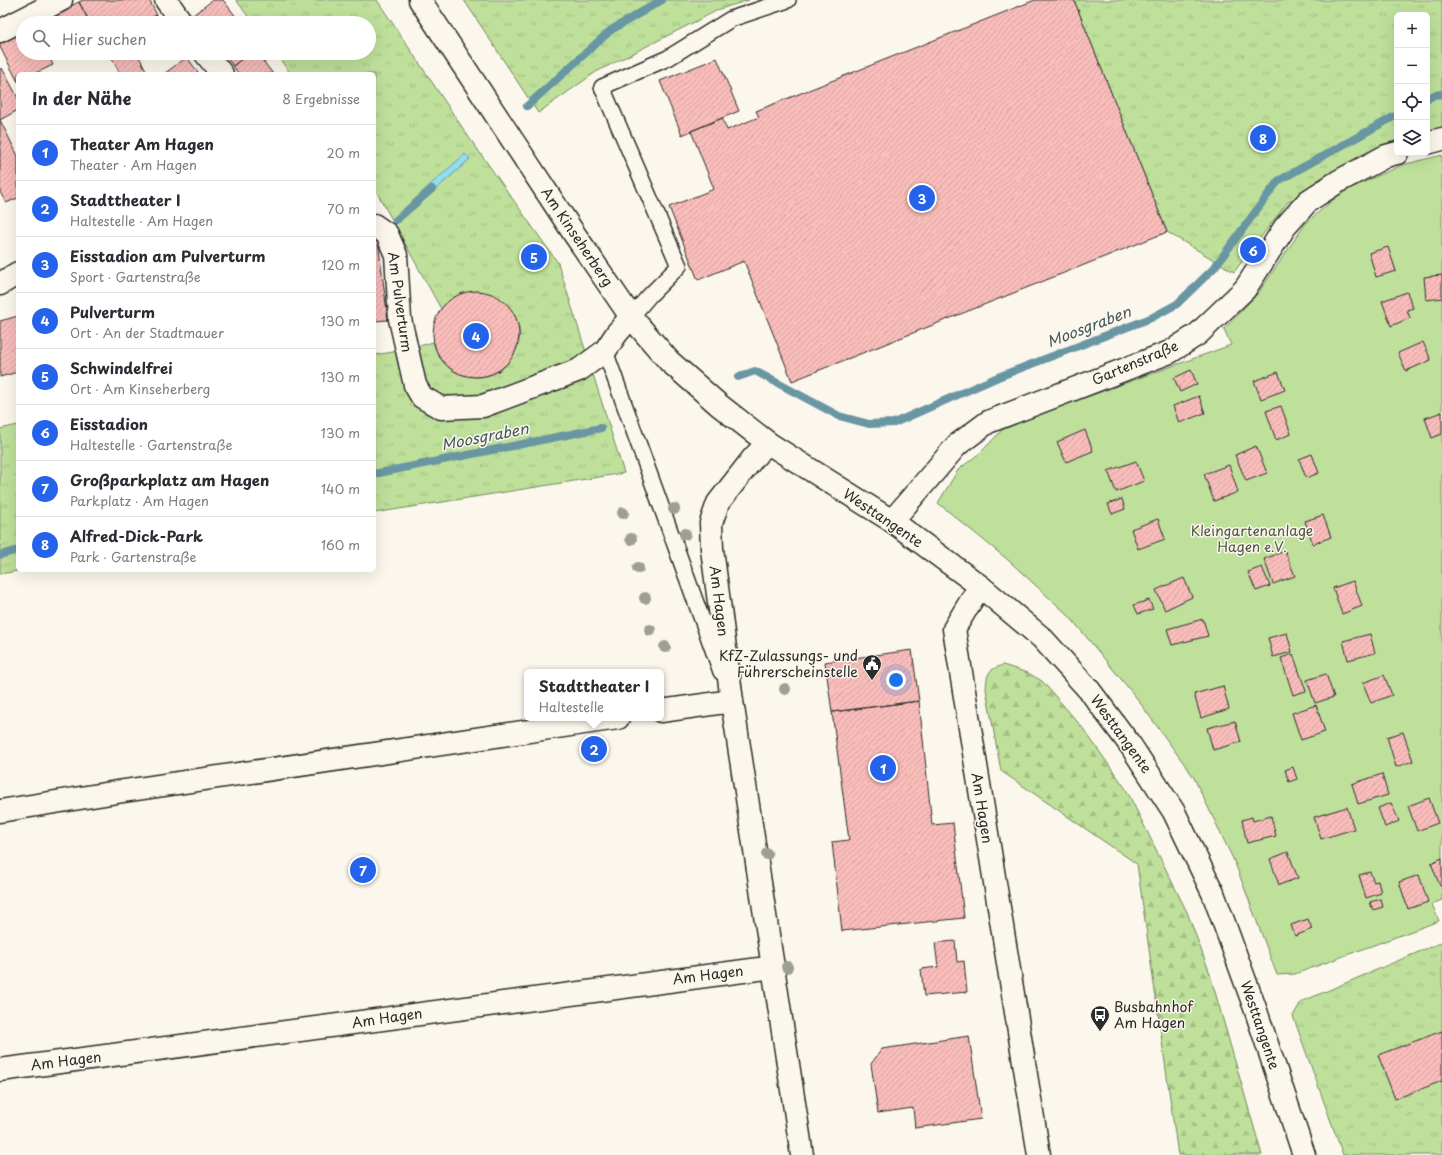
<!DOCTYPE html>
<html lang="de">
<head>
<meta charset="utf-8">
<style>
	:root { --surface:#fff; --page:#f7f7f7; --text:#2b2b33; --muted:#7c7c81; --line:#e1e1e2; --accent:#2563eb }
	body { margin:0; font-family:"Playpen Sans",sans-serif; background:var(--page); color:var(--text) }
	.controls { position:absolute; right:12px; top:12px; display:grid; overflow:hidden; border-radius:6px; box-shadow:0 4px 16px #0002 }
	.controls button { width:36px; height:36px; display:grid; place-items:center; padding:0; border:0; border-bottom:1px solid var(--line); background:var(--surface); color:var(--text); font:20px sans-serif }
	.you { position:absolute; left:896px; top:680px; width:14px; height:14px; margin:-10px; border:3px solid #fff; border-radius:50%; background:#1a73e8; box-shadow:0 0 0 6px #1a73e833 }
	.badge { display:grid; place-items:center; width:26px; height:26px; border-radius:50%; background:var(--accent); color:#fff; font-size:13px; font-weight:700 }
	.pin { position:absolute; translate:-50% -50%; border:2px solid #fff; box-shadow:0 1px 4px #0006 }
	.popup { position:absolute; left:524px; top:669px; width:140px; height:52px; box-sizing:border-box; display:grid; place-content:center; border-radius:6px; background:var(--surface); filter:drop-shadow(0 1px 3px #0005); font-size:13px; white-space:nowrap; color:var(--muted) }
	.popup b { font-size:15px; color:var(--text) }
	.popup::after { content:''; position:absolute; left:50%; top:100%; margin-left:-8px; border:8px solid transparent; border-top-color:var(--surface) }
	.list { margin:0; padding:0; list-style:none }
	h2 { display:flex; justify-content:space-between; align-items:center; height:52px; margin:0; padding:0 16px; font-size:17px }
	h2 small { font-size:13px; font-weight:400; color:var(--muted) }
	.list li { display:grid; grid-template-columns:26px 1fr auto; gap:12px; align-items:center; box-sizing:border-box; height:56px; padding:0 16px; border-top:1px solid var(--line) }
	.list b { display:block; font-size:15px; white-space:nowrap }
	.list p { margin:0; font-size:13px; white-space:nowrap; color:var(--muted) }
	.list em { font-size:13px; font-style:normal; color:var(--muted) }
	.icon { flex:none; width:22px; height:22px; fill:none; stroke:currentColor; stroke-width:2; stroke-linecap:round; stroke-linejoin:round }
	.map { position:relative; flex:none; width:1442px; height:1155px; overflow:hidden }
	.search { position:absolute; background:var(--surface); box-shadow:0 4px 16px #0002; left:16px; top:16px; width:360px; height:44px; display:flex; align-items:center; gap:10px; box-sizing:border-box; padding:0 14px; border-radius:22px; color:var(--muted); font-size:15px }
	.panel { position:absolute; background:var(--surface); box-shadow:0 4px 16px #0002; left:16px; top:72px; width:360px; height:500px; border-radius:6px }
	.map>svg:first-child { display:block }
</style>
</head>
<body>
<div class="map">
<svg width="1442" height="1155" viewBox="0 0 1442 1155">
	<defs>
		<pattern id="forest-firs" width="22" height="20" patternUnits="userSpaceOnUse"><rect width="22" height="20" fill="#bee09a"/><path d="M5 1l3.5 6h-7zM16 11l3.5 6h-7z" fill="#a3c085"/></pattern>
		<pattern id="park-tufts" width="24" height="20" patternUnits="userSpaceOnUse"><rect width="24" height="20" fill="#bee09a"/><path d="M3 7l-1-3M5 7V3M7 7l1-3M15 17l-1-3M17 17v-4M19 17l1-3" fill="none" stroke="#a3c085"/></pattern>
		<pattern id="building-hatch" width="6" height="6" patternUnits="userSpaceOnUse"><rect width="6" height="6" fill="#f9bdba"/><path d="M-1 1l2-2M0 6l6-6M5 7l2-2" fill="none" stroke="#d6a3a0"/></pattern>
	</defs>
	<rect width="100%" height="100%" fill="#fbf7ec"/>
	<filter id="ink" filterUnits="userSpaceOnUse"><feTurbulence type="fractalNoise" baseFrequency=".025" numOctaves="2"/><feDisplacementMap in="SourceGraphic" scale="8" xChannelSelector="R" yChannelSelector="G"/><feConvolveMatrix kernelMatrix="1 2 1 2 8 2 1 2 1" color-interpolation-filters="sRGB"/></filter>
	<g filter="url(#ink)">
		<path fill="url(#forest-firs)" stroke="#748662" d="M 1003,665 L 1028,673 L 1042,681 L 1082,727 L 1126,789 L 1187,912 L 1209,971 L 1262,1155 L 1178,1155 L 1137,864 L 1001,771 L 986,689 C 987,674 987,670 1003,665 Z"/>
		<path fill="url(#park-tufts)" stroke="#748662" d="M 236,0 L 377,0 L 468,136 L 558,263 L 624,473 L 374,513 L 374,355 L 406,350 L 433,342 C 438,359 449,373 468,376 C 480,379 495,376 505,366 C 548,323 486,263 441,309 L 374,187 L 374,74 L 291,74 L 275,53 L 369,53 L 369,23 L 253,23 Z
			M 464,0 L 749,0 L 720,9 L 596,72 L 538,113 Z
			M 1074,0 L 1442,0 L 1442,129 L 1427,133 L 1427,15 L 1397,15 L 1397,143 L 1339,168 L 1287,203 L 1234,272 L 1167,232 Z
			M 18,425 L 18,570 L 23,570 L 0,574 L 0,429 Z
			M 1442,942 L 1442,1155 L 1343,1155 L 1293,1016 L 1301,1002 Z"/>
		<path fill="#bee09a" stroke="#748662" d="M 1442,155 L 1442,900 L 1432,904 L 1439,921 L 1295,974 L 1277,975 L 1235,863 L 1193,776 L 1135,696 L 1069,616 L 1008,560 L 938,503 L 958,470 L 981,452 L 1006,426 L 1231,345 L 1224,329 L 1259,292 L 1306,223 L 1342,192 L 1402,165 Z"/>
		<path fill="#92ddf3" stroke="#6996a3" d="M 465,154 L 470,159 L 426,198 L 421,193 Z"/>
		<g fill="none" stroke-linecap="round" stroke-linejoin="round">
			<path stroke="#6996a3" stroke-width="8" d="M 1427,99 L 1434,95 L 1442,94
				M 527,106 L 611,30 L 662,0
				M 396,220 L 432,189
				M 738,377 L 755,371 L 839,416 L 869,424 L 894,423 L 998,377 L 1151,318 L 1177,304 L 1214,268 L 1278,181 L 1397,115
				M 374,474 L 601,428
				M 0,555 L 18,550"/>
		</g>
		<path fill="url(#building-hatch)" stroke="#2b2b2b" d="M 83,0 L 149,0 L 157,15 L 142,23 L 90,23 L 79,2 Z
			M 213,0 L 223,0 L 241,23 L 200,23 L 193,15 Z
			M 1035,0 L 1074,0 L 1167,232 L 792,381 L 744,261 L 698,280 L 669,207 L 714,189 L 691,131 L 722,118 L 727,130 L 759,117 L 756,111 Z
			M 79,2 L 90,23 L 37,23 Z
			M 157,15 L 161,23 L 142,23 Z
			M 23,30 L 23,53 L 47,53 L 53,65 L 34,74 L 18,74 L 18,82 L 0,47 L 0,42 Z
			M 112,53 L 137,53 L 148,74 L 120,74 L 110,54 Z
			M 223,53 L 249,53 L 233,66 Z
			M 249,53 L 257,53 L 273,74 L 239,74 L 233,66 Z
			M 187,57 L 199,74 L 164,74 Z
			M 717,58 L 739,111 L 682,135 L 660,81 Z
			M 2,68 L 18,98 L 18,110 L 0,120 L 0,69 Z
			M 0,120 L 18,156 L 18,198 L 6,203 L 0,192 Z
			M 378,241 L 388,320 L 374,321 L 374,242 Z
			M 1388,247 L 1396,271 L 1376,277 L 1369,253 Z
			M 1442,275 L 1442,298 L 1426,300 L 1424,277 Z
			M433 334a43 43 0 1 1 86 0a43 43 0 1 1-86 0Z
			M 1407,292 L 1413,308 L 1407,310 L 1410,318 L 1391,326 L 1382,301 Z
			M 18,316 L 18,372 L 0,377 L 0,321 Z
			M 1423,342 L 1431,360 L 1406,371 L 1398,353 Z
			M 1191,370 L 1197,384 L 1180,392 L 1174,378 Z
			M 1278,372 L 1285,390 L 1261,399 L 1254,381 Z
			M 1199,396 L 1205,413 L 1179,423 L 1173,406 Z
			M 1281,406 L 1291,434 L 1276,440 L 1266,411 Z
			M 1442,412 L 1442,434 L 1432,438 L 1425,418 Z
			M 1085,430 L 1093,451 L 1066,462 L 1057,442 Z
			M 1256,446 L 1267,473 L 1246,481 L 1235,455 Z
			M 1312,454 L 1319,473 L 1306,478 L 1299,459 Z
			M 1136,461 L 1144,481 L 1116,492 L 1108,471 Z
			M 1229,465 L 1238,492 L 1214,501 L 1204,474 Z
			M 1122,499 L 1125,509 L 1112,514 L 1108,504 Z
			M 1323,515 L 1331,537 L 1313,544 L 1305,521 Z
			M 1158,519 L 1165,539 L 1138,549 L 1131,529 Z
			M 1285,551 L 1295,576 L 1273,584 L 1264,559 Z
			M 1262,567 L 1270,586 L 1256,591 L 1248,572 Z
			M 1184,578 L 1192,597 L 1165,610 L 1156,590 Z
			M 1353,581 L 1362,606 L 1342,614 L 1333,588 Z
			M 1149,600 L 1153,609 L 1138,614 L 1134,605 Z
			M 1203,619 L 1208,636 L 1172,645 L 1167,629 Z
			M 1287,633 L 1292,652 L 1273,657 L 1268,638 Z
			M 1370,634 L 1375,653 L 1348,660 L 1343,641 Z
			M 912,650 L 919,701 L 832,712 L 825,662 Z
			M 1293,654 L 1306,691 L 1293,695 L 1281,658 Z
			M 1326,674 L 1334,697 L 1315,703 L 1307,680 Z
			M 1384,675 L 1392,695 L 1371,703 L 1363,683 Z
			M 1223,686 L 1229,709 L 1201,718 L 1194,694 Z
			M 919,701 L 932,825 L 953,823 L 964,918 L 842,931 L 832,842 L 849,840 L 832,712 Z
			M 1316,705 L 1325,732 L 1301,740 L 1292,713 Z
			M 1235,721 L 1241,742 L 1213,750 L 1207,728 Z
			M 1403,732 L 1413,761 L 1396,767 L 1387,737 Z
			M 1293,767 L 1297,779 L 1289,782 L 1285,770 Z
			M 1382,774 L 1388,795 L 1358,804 L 1352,784 Z
			M 1429,798 L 1438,823 L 1417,831 L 1408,806 Z
			M 1391,803 L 1399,821 L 1385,827 L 1378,808 Z
			M 1347,807 L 1354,829 L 1321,839 L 1314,817 Z
			M 1271,816 L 1276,836 L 1247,843 L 1242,820 L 1252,817 L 1253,821 Z
			M 1288,852 L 1298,878 L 1279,885 L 1270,859 Z
			M 1442,858 L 1442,885 L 1440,886 L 1431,863 Z
			M 1370,872 L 1374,882 L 1378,881 L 1381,893 L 1366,898 L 1359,875 Z
			M 1419,875 L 1428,902 L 1408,909 L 1399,882 Z
			M 1381,899 L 1383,907 L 1373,910 L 1370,902 Z
			M 1308,919 L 1312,929 L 1295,936 L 1291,925 Z
			M 955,941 L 957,962 L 964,961 L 967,992 L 924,996 L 921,969 L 938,967 L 935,943 Z
			M 1442,1031 L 1442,1081 L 1395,1099 L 1378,1055 Z
			M 969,1036 L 981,1119 L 915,1128 L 913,1108 L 878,1113 L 871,1064 L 882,1049 Z"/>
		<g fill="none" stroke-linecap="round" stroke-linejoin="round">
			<defs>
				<path id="lane" d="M 631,317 L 649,296 L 679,266 L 602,87 L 668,58 L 731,19 L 788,0
					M 605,351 L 721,672"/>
				<path id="street" d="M 166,0 L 182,23
					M 0,31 L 61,0
					M 205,53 L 222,74
					M 1427,143 L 1442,139
					M 374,225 L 387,234 L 396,255 L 400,319 L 415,385 L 422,397 L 441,408 L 483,406 L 579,370 L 605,351 L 617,333 L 631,317
					M 0,284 L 18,273
					M 768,443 L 754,457 L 718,503 L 711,523 L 712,549 L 732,701 L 802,1155
					M 892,521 L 957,445 L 988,422 L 1170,352 L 1198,334 L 1245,289 L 1285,227 L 1308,201 L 1339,181 L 1386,156 L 1397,153
					M 980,586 L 954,629 C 981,804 1012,979 1039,1155
					M 661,711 L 732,701
					M 0,811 L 117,792 L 618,718
					M 0,1070 L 774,967"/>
				<path id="secondary" d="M 420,0 L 575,235 L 631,317 L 669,361 L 719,405 L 768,443 L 892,521 L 980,586 L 1042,638 L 1090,691 L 1131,746 L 1174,812 L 1213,893 L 1255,1008 L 1304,1155"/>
			</defs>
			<use href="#lane" stroke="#2b2b2b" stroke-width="18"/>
			<use href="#street" stroke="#2b2b2b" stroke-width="25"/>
			<use href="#secondary" stroke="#2b2b2b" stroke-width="25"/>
			<use href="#lane" stroke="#fbf7ec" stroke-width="15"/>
			<use href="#street" stroke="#fbf7ec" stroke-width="22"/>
			<use href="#secondary" stroke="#fbf7ec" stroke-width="22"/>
		</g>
		<g fill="#9da091">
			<circle cx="674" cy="509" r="6"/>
			<circle cx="623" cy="513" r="6"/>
			<circle cx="685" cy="534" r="6"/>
			<circle cx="631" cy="539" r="6"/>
			<circle cx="638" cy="568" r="6"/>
			<circle cx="645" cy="598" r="6"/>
			<circle cx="650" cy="630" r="6"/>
			<circle cx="665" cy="647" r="6"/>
			<circle cx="785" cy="689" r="6"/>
			<circle cx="767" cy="854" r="6"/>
			<circle cx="787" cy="967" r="6"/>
		</g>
	</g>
	<defs>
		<symbol id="civic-pin" viewBox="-11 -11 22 30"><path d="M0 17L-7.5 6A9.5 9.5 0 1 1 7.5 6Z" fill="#2b2b2b" stroke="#fbf7ec"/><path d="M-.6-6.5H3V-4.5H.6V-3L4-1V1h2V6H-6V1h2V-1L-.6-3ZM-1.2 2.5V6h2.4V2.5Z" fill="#fff"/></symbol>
		<symbol id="bus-pin" viewBox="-11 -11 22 30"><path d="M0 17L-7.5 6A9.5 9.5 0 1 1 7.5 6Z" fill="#2b2b2b" stroke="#fbf7ec"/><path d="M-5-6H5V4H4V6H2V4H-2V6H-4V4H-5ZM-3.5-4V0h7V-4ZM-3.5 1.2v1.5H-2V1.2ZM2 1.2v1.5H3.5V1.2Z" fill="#fff"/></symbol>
	</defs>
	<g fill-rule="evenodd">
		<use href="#civic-pin" x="861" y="653" width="22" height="30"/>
		<use href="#bus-pin" x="1089" y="1004" width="22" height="30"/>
	</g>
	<g text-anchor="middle" stroke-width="3" stroke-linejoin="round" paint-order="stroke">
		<g font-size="14" fill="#2b2b2b" stroke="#fbf7ec">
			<text transform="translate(577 237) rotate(56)" y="5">Am Kinseherberg</text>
			<text transform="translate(400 302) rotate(82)" y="5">Am Pulverturm</text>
			<text transform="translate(1135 363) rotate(-23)" y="5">Gartenstraße</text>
			<text transform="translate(883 518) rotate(34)" y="5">Westtangente</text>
			<text transform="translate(719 601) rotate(83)" y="5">Am Hagen</text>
			<text transform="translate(1121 734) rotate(54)" y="5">Westtangente</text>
			<text transform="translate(982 808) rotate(81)" y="5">Am Hagen</text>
			<text transform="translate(708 975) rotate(-7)" y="5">Am Hagen</text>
			<text transform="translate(387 1018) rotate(-8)" y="5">Am Hagen</text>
			<text transform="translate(1260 1025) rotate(71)" y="5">Westtangente</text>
			<text transform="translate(66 1061) rotate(-7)" y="5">Am Hagen</text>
		</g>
		<g font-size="14" fill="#505847" stroke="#fbf7ec">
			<text x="1252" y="536">Kleingartenanlage<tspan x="1252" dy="16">Hagen e.V.</tspan></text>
		</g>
		<g font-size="14" fill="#2b2b2b" stroke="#fbf7ec" text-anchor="end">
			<text x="858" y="661">KfZ-Zulassungs- und<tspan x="858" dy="16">Führerscheinstelle</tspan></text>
			<text x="1114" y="1012" text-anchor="start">Busbahnhof<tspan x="1114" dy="16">Am Hagen</tspan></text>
		</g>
		<g font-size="15" font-style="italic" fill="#45585d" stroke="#fbf7ec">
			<text transform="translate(1089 327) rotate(-21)" y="5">Moosgraben</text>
			<text transform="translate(485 437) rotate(-11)" y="5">Moosgraben</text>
		</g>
	</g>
</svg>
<div class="controls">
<button>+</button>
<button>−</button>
<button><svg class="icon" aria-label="locate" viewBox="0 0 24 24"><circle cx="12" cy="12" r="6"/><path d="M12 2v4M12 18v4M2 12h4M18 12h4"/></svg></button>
<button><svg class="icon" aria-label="layers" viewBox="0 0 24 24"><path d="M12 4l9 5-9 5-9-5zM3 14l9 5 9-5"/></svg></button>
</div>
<div class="you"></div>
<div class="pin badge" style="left:883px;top:768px">1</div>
<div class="pin badge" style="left:594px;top:749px">2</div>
<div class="popup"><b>Stadttheater I</b>Haltestelle</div>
<div class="pin badge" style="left:922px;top:198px">3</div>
<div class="pin badge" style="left:476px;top:336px">4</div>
<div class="pin badge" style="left:534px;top:257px">5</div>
<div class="pin badge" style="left:1253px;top:250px">6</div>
<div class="pin badge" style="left:363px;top:870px">7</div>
<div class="pin badge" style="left:1263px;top:138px">8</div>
<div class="search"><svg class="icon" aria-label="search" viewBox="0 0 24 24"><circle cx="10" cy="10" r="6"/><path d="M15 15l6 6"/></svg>Hier suchen</div>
<section class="panel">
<h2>In der Nähe<small>8 Ergebnisse</small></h2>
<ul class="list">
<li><span class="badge">1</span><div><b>Theater Am Hagen</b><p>Theater · Am Hagen</p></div><em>20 m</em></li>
<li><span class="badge">2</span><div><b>Stadttheater I</b><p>Haltestelle · Am Hagen</p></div><em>70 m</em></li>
<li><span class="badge">3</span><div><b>Eisstadion am Pulverturm</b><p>Sport · Gartenstraße</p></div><em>120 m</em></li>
<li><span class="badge">4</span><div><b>Pulverturm</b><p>Ort · An der Stadtmauer</p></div><em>130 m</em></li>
<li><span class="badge">5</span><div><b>Schwindelfrei</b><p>Ort · Am Kinseherberg</p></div><em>130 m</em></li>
<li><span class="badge">6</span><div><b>Eisstadion</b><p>Haltestelle · Gartenstraße</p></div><em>130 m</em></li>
<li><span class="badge">7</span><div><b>Großparkplatz am Hagen</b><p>Parkplatz · Am Hagen</p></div><em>140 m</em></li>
<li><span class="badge">8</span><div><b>Alfred-Dick-Park</b><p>Park · Gartenstraße</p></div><em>160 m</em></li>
</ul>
</section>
</div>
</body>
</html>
